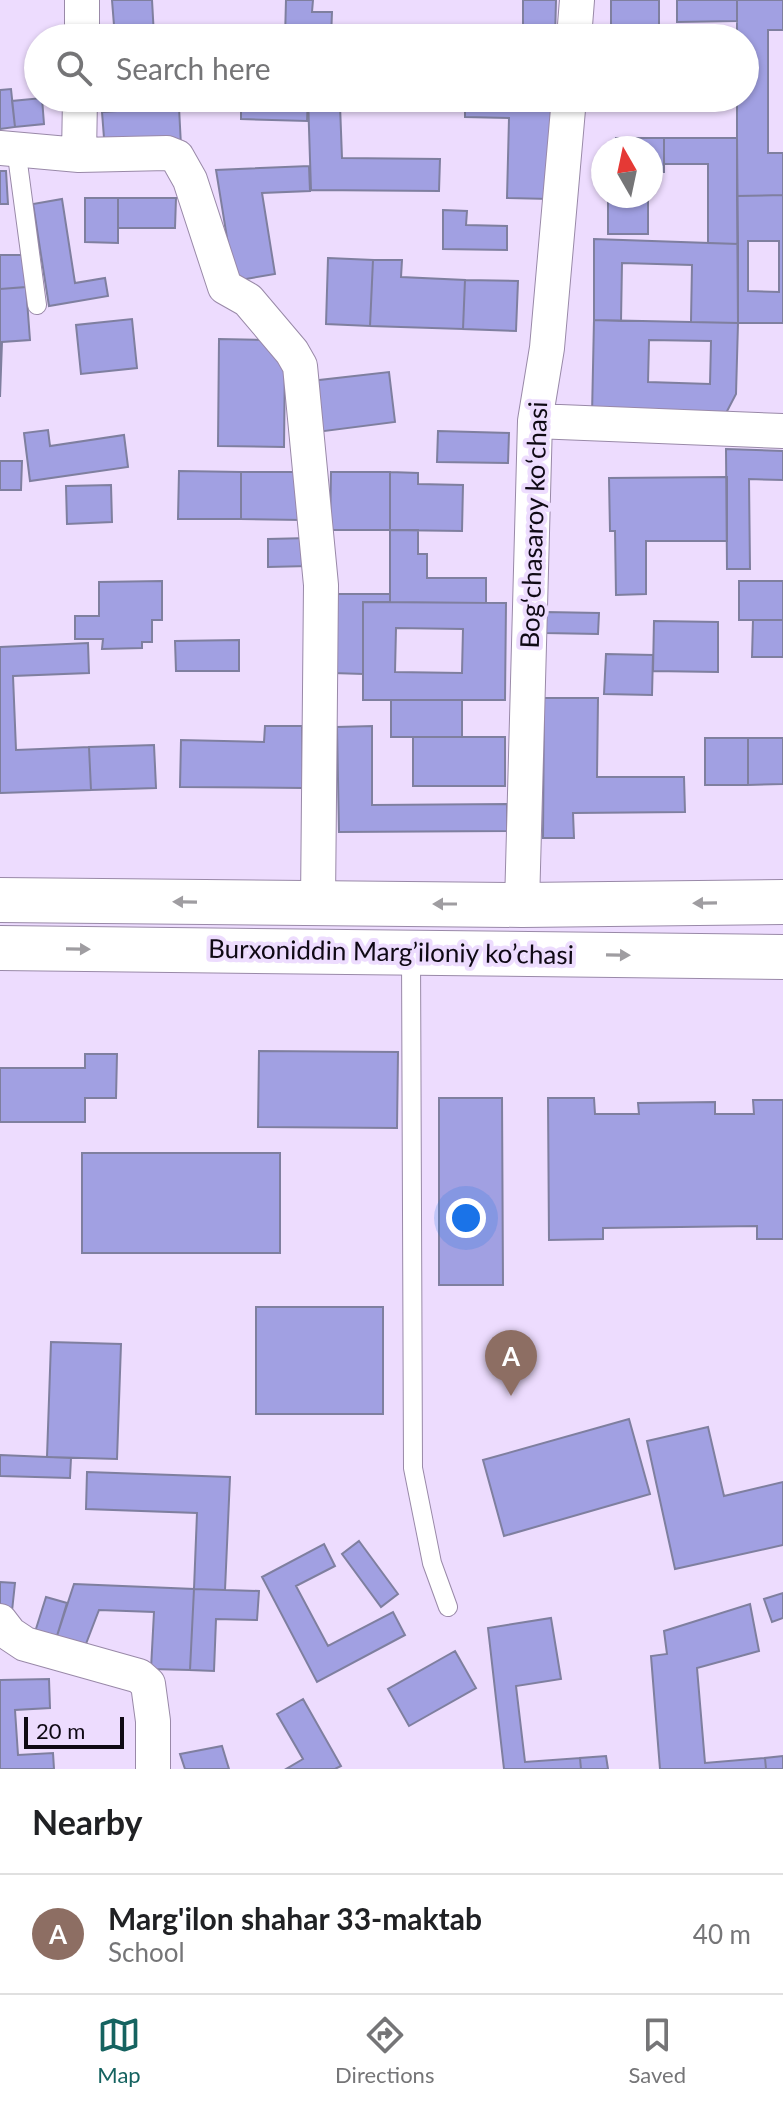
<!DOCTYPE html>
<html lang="en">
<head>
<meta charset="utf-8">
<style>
	:root { --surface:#fff; --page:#f6f6f6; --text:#202124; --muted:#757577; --line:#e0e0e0; --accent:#156360 }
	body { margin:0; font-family:Lato,sans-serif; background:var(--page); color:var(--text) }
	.compass { position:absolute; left:591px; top:136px; width:72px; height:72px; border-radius:50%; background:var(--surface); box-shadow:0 2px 6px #0004; rotate:351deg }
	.scale { position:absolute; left:24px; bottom:20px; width:100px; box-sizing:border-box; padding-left:8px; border:4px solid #0f0914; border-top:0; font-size:22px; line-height:28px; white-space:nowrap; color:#0f0914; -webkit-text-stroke:6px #eddcfe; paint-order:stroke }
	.you { position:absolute; left:466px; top:1218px; width:28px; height:28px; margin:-20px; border:6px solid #fff; border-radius:50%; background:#1a73e8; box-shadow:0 0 0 12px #1a73e833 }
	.badge { display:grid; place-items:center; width:52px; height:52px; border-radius:50%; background:var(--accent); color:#fff; font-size:26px; font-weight:700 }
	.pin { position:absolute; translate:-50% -66px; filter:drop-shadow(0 2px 4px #0008) }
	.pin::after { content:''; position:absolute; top:42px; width:28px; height:24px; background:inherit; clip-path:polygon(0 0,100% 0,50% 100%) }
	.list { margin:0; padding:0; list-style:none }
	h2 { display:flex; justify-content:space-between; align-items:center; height:104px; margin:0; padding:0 32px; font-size:34px }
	h2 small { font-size:26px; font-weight:400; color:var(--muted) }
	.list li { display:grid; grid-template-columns:52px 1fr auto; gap:24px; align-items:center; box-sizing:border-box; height:120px; padding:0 32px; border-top:2px solid var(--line) }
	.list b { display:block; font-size:30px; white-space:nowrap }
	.list p { margin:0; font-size:26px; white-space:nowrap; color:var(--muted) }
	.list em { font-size:26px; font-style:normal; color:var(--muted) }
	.icon { flex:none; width:44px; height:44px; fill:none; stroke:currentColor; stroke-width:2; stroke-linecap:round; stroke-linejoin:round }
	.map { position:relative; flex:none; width:783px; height:1769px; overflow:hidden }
	.search { position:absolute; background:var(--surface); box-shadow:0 2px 6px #0004; left:24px; right:24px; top:24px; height:88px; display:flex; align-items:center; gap:20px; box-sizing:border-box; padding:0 28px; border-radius:44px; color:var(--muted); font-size:30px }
	.sheet { height:224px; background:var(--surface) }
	nav { display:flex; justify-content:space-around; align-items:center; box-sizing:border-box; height:112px; border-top:2px solid var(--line); background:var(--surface); font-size:22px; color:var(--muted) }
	nav a { display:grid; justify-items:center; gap:4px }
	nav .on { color:var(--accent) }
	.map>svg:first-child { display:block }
</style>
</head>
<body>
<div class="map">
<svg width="783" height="1769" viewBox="0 0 783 1769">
	<rect width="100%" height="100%" fill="#eddcfe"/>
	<path fill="#a1a0e2" stroke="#7f7f9f" stroke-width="2" fill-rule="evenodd" d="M 112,0 L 152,0 L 154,36 L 115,38 Z
		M 286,0 L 313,0 L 312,12 L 332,12 L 331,38 L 285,38 Z
		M 523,0 L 556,0 L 555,38 L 523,38 Z
		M 611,0 L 659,0 L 659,32 L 611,32 Z
		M 677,0 L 737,0 L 737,21 L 677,22 Z
		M 737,0 L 783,0 L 783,30 L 768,30 L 768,153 L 783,153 L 783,195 L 737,196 L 737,98 L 745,98 L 745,38 L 737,38 Z
		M 11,89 L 15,127 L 0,129 L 0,90 Z
		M 42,98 L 44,124 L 15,127 L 12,101 Z
		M 241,98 L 308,98 L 307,121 L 241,119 Z
		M 308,98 L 372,98 L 372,106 L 340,105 L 342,158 L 440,159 L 439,191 L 311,190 Z
		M 465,98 L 553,98 L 550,199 L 507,198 L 509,118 L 465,117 Z
		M 179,107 L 181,146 L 105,151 L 102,112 Z
		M 616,138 L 664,138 L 664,172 L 651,172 L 651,148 L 616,148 Z
		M 664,138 L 737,138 L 738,244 L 708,243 L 708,164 L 664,164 Z
		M 309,166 L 310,191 L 262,193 L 275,274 L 234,281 L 216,170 Z
		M 0,171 L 6,171 L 8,204 L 0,204 Z
		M 783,195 L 783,323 L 738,323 L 737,196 ZM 748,241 L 779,241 L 779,292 L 748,291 Z
		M 608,196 L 648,196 L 648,234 L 608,234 Z
		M 85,198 L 118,198 L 118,243 L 85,242 Z
		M 118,198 L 176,198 L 175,228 L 118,228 Z
		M 62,199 L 75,283 L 105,278 L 108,296 L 49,306 L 33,204 Z
		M 443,210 L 467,211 L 466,225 L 507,226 L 507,250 L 443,249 Z
		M 594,239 L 738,244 L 738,323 L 691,322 L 692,265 L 622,263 L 621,321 L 594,320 Z
		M 0,255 L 23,255 L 26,287 L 0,289 Z
		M 328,258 L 373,260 L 370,326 L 326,324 Z
		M 373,260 L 402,260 L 401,277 L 465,280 L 463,329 L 370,326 Z
		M 465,280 L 518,281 L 516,331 L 463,329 Z
		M 26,287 L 30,340 L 2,342 L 0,397 L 0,289 Z
		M 132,319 L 137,368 L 81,374 L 76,325 Z
		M 594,320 L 738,323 L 736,394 L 724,417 L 592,415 ZM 649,340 L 711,341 L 710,384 L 648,382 Z
		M 219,339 L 272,340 L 285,357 L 284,447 L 218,446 Z
		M 389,372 L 395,422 L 317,432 L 311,381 Z
		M 48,430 L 50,446 L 124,435 L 128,467 L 30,481 L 24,433 Z
		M 438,431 L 509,433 L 508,463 L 437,462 Z
		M 726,449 L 783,451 L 783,480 L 749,479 L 750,569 L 727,569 Z
		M 0,461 L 22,461 L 21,490 L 0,490 Z
		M 179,471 L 241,472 L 241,519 L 178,519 Z
		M 241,472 L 302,472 L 301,520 L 241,519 Z
		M 331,472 L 390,472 L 390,530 L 330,530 Z
		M 390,472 L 418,473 L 418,484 L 463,485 L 462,531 L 390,530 Z
		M 727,477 L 727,541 L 646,541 L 646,594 L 616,595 L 615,531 L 610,531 L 609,478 Z
		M 111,485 L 112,522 L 67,524 L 66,486 Z
		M 390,530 L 418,530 L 418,554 L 427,554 L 427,578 L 486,578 L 486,603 L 390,602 Z
		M 309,538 L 309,566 L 268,567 L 268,539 Z
		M 162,581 L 162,620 L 152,620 L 152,642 L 142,642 L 142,648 L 102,649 L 103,639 L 75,639 L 75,616 L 99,616 L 99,582 Z
		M 739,581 L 783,581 L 783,620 L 739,620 Z
		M 333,594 L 390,594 L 390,602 L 363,602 L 363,674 L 333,673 Z
		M 363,602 L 506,603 L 505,700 L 363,700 ZM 396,628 L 463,629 L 462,673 L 395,672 Z
		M 546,612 L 599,613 L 598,634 L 545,633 Z
		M 753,620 L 783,620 L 783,657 L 752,657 Z
		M 654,621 L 718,622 L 718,672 L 653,671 Z
		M 239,640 L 239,671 L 176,671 L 175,641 Z
		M 88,643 L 89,673 L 13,676 L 16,750 L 89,747 L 91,790 L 0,793 L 0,647 Z
		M 606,654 L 653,655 L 652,695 L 604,694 Z
		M 544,698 L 598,698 L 597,777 L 684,777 L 685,812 L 573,813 L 574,838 L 543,838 Z
		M 391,700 L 462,700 L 462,737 L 391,737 Z
		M 265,726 L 302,726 L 303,788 L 180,787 L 181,740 L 264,742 Z
		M 372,726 L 372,805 L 507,804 L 507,831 L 339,832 L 337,727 Z
		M 413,737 L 505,737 L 505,786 L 413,786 Z
		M 705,738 L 748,738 L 748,785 L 705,785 Z
		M 748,738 L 783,738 L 783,784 L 748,785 Z
		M 154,745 L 156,788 L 91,790 L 89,747 Z
		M 259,1051 L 398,1052 L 397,1128 L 258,1127 Z
		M 85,1054 L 117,1054 L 116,1098 L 85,1098 L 85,1122 L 0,1122 L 0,1068 L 85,1068 Z
		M 439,1098 L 502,1098 L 503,1285 L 439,1285 Z
		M 548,1098 L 594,1098 L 595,1114 L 639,1114 L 638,1103 L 715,1102 L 715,1114 L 754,1114 L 753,1100 L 783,1100 L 783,1239 L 757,1239 L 757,1226 L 603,1228 L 603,1239 L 549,1240 Z
		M 82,1153 L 280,1153 L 280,1253 L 82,1253 Z
		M 256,1307 L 383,1307 L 383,1414 L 256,1414 Z
		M 51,1342 L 121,1344 L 117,1459 L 47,1457 Z
		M 629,1419 L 650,1494 L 504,1536 L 483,1460 Z
		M 708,1427 L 724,1496 L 783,1482 L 783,1545 L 675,1569 L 647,1441 Z
		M 0,1455 L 71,1458 L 70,1478 L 0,1476 Z
		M 87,1472 L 230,1477 L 225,1590 L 194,1589 L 197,1513 L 86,1509 Z
		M 359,1541 L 398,1594 L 381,1607 L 342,1554 Z
		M 324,1544 L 335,1566 L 296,1586 L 328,1646 L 393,1612 L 405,1635 L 317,1682 L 262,1577 Z
		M 0,1582 L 15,1583 L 12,1611 L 0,1610 Z
		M 74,1584 L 194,1589 L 190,1670 L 151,1669 L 154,1612 L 99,1610 L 84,1649 L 56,1639 Z
		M 194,1589 L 259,1591 L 257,1620 L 216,1619 L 214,1671 L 190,1670 Z
		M 783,1593 L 783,1618 L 772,1622 L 764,1599 Z
		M 46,1597 L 67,1603 L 56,1639 L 35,1632 Z
		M 750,1604 L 759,1651 L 697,1668 L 705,1763 L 765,1758 L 766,1769 L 660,1769 L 651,1656 L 667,1654 L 664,1631 Z
		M 551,1618 L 561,1679 L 516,1686 L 525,1762 L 580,1758 L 581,1769 L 504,1769 L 488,1628 Z
		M 455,1651 L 476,1688 L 409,1726 L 388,1689 Z
		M 49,1679 L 50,1708 L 15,1710 L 18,1755 L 53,1753 L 54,1769 L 0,1769 L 0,1680 Z
		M 303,1699 L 341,1766 L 335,1769 L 286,1769 L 303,1759 L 277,1714 Z
		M 222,1746 L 229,1769 L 185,1769 L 180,1754 Z
		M 606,1756 L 608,1769 L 581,1769 L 580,1758 Z
		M 783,1756 L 783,1769 L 766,1769 L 765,1758 Z"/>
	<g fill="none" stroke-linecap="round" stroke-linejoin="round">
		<defs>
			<path id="service" d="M 16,148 L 37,305
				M 411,953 L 413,1468 L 432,1563 L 448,1607"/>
			<path id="minor" d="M 82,38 L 82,0
				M 574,38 L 577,0
				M 0,148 L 79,155 L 80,98
				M 79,155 L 167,153 L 177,157 L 190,180 L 225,287 L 248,300 L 292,352 L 300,366 L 321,585 L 318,903
				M 535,421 L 783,431
				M 522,905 L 535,421 L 547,348 L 569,98
				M 0,1621 L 10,1634 L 25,1644 L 139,1676 L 148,1684 L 153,1721 L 153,1769"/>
			<path id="primary" d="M 0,900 L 522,905 L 783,902
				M 0,948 L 783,957"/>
		</defs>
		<use href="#service" stroke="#9989a8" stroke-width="20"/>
		<use href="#minor" stroke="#9989a8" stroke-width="36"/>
		<use href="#primary" stroke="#9989a8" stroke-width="46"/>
		<use href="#service" stroke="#fff" stroke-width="18"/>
		<use href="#minor" stroke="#fff" stroke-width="34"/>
		<use href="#primary" stroke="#fff" stroke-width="44"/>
	</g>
	<defs><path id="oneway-solid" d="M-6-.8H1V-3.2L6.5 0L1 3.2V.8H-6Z" transform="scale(2)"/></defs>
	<g fill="#9f9da1">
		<use href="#oneway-solid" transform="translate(185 902) rotate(-179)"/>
		<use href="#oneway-solid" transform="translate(705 903) rotate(179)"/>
		<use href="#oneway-solid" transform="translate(445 904) rotate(-180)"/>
		<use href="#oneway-solid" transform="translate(78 949) rotate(1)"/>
		<use href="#oneway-solid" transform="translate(618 955) rotate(1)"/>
	</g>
	<g text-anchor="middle" stroke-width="8" stroke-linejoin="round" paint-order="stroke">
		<g font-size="26" fill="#0f0914" stroke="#eddcfe">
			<text transform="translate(534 525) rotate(-88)" y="9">Bogʻchasaroy koʻchasi</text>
			<text transform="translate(391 952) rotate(1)" y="9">Burxoniddin Marg’iloniy ko’chasi</text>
		</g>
	</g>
</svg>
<svg class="compass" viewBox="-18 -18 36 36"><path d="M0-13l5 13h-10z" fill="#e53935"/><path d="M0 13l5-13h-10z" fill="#757577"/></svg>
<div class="scale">20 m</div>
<div class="you"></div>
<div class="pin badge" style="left:511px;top:1396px;background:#8d6e63">A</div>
<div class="search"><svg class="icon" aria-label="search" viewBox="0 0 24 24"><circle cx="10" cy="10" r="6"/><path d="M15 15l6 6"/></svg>Search here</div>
</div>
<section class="sheet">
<h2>Nearby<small></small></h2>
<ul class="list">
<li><span class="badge" style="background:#8d6e63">A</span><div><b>Marg'ilon shahar 33-maktab</b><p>School</p></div><em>40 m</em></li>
</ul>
</section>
<nav>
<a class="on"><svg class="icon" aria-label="map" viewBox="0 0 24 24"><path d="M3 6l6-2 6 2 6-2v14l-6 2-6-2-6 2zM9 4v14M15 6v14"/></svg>Map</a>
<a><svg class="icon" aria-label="directions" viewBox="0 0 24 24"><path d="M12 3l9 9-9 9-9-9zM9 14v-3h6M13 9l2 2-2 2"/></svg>Directions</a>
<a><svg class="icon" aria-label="saved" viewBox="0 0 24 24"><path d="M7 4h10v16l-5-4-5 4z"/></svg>Saved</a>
</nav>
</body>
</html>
